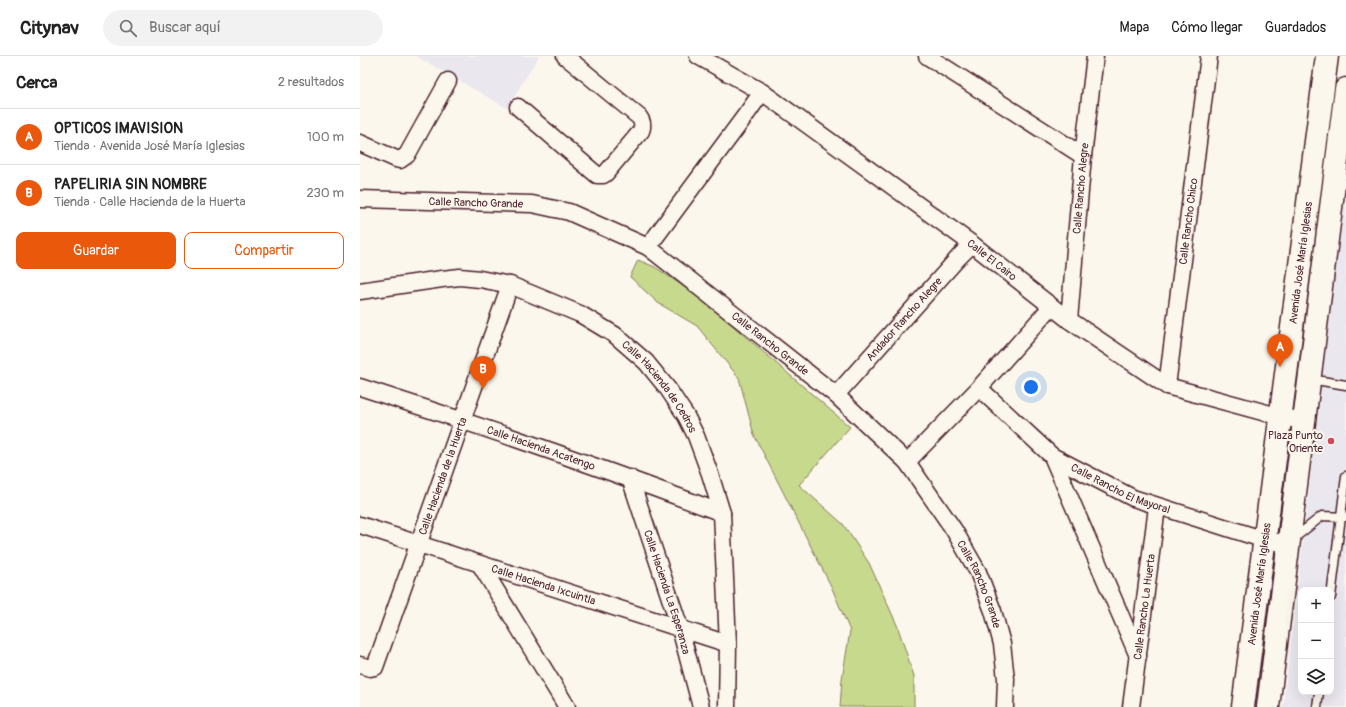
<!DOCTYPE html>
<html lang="es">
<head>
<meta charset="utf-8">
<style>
	:root { --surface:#fff; --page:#f2f2f2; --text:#222; --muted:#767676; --line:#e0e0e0; --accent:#ea580c }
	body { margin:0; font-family:Pangolin,sans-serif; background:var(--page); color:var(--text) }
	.controls { position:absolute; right:12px; bottom:12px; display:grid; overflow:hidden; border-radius:8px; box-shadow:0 4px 16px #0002 }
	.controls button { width:36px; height:36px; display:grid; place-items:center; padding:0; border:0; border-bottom:1px solid var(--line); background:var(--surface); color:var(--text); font:20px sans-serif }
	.you { position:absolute; left:671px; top:331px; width:14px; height:14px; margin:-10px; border:3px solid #fff; border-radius:50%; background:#1a73e8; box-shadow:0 0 0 6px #1a73e833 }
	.badge { display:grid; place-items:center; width:26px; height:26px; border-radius:50%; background:var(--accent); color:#fff; font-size:13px; font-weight:700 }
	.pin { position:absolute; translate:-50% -33px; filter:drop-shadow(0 1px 2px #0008) }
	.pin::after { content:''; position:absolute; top:21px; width:14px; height:12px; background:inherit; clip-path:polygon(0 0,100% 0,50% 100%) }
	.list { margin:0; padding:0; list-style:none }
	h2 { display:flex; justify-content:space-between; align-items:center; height:52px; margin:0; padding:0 16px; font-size:17px }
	h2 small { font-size:13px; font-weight:400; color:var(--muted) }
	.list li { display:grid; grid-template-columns:26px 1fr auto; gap:12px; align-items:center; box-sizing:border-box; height:56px; padding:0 16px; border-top:1px solid var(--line) }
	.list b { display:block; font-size:15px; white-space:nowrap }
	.list p { margin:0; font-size:13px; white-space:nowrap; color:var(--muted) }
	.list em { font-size:13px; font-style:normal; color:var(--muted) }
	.actions { display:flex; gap:8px; padding:12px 16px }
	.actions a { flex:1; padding:9px 0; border:1px solid var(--accent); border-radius:8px; text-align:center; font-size:14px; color:var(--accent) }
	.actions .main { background:var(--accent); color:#fff }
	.icon { flex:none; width:22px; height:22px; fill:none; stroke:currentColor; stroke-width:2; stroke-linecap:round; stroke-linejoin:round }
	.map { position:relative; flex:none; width:986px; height:651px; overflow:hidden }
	header { display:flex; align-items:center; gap:24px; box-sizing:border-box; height:56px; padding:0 20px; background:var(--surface); border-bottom:1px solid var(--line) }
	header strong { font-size:19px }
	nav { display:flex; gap:22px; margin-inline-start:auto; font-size:14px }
	.search { width:280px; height:36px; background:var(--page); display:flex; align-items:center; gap:10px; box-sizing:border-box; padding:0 14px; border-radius:22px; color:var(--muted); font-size:15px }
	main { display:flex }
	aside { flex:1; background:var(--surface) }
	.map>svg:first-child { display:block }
</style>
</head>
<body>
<header>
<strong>Citynav</strong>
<div class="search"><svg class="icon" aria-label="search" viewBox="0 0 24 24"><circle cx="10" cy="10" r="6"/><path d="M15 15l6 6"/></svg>Buscar aquí</div>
<nav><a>Mapa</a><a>Cómo llegar</a><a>Guardados</a></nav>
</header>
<main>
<aside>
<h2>Cerca<small>2 resultados</small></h2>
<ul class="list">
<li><span class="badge">A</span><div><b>OPTICOS IMAVISION</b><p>Tienda · Avenida José María Iglesias</p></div><em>100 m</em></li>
<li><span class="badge">B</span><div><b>PAPELIRIA SIN NOMBRE</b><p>Tienda · Calle Hacienda de la Huerta</p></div><em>230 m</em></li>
</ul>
<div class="actions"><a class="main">Guardar</a><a>Compartir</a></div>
</aside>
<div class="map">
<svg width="986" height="651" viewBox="0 0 986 651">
	<rect width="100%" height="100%" fill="#fbf7ec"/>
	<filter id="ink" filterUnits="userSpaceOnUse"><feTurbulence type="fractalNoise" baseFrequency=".025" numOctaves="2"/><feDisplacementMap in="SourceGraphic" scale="8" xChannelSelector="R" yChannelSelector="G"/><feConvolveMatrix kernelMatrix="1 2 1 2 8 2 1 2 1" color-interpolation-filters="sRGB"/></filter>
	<g filter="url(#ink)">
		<path fill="#eae7ef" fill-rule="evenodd" d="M 56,0 L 179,0 L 147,52 Z
			M 986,139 L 986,651 L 923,651 L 968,276 ZM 941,534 L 971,534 L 971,636 L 941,636 Z"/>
		<path fill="#c7d98d" stroke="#887c5c" d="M 278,204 L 295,211 L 342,243 L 490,371 L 439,429 L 483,468 L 509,507 L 537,569 L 554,620 L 554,651 L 480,651 L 482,623 L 490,575 L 471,530 L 394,379 L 379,322 L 337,270 L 298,247 L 270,221 Z"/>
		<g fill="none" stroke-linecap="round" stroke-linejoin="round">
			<defs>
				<path id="lane" d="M 950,323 L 986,329
					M 933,483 L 962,460 L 985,461
					M 971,541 L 986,420
					M 957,651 L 959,636"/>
				<g id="street">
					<path id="s1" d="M 338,0 L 402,36 L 612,188 L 709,264 L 807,330 L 921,361 L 944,365"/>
					<path d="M 567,0 L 723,100"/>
					<path d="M 158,51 L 237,119 L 243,119 L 246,117 L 281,75 C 283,70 283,66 279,61 L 205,0"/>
					<path d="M 0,87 L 36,103 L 40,104 L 47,99 L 88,25"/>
					<path id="s2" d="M 0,143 L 172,148 L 209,156 L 288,191 L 476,339 L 547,406 L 594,474 L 618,516 L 633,555 L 642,588 L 646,623 L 645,651"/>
					<path d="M 288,191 L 388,56 L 402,36"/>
					<path id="s3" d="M 0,235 L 82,223 L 100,221 L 120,223 L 150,229 L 220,258 L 255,279 L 286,306 L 308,333 L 326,360 L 336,380 L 350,418 L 362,457 L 368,588 L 367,651"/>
					<path id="s4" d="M 709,264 L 723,100 L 735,0"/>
					<path id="s5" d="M 807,330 L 849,0"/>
					<path id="s6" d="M 0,331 C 122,370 242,412 362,457"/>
					<path id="s7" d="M 619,332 L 692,400 L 773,442 L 905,484 L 928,488"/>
					<path id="s8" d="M 476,339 L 599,201 L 612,188"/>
					<path d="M 692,400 L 778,600"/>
					<path d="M 547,406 L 619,332 L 691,251"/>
					<path id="s9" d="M 270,422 L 320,572 L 341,651"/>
					<path id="s10" d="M 0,469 L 368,588"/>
					<path d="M 120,508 L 207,651"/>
					<path id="s11" d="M 0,609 L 10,612 L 15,611 L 150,229"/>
					<path id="s12" d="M 771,651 L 797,451"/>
				</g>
				<g id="secondary">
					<path id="s13" d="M 883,651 L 967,0"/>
					<path d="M 908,651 L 986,33"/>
				</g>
			</defs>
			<use href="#lane" stroke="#4a1f2b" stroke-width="11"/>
			<use href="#street" stroke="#4a1f2b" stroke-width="19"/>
			<use href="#secondary" stroke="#4a1f2b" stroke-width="25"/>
			<use href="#lane" stroke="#fbf7ec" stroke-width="8"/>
			<use href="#street" stroke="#fbf7ec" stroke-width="16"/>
			<use href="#secondary" stroke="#fbf7ec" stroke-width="22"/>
		</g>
	</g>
	<circle fill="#d1495b" stroke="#fbf7ec" stroke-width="1.5" cx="971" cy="385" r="4"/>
	<g text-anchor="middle" stroke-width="4" stroke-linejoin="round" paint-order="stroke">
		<g font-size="11" fill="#4a1f2b" stroke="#fbf7ec">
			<text dy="4" stroke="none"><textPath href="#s4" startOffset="132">Calle Rancho Alegre</textPath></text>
			<text dy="4" stroke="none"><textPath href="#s2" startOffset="116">Calle Rancho Grande</textPath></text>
			<text dy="4" stroke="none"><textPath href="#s5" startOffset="166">Calle Rancho Chico</textPath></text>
			<text dy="4" stroke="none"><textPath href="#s1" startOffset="358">Calle El Cairo</textPath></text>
			<text dy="4" stroke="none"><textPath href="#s13" startOffset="448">Avenida José María Iglesias</textPath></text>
			<text dy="4" stroke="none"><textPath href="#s8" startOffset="102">Andador Rancho Alegre</textPath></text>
			<text dy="4" stroke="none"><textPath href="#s2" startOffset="452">Calle Rancho Grande</textPath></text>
			<text dy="4" stroke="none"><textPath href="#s3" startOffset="337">Calle Hacienda de Cedros</textPath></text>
			<text dy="4" stroke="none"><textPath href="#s6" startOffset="191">Calle Hacienda Acatengo</textPath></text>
			<text dy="4" stroke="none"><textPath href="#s11" startOffset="218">Calle Hacienda de la Huerta</textPath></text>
			<text dy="4" stroke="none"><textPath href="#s7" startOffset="176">Calle Rancho El Mayoral</textPath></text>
			<text dy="4" stroke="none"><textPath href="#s10" startOffset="193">Calle Hacienda Ixcuintla</textPath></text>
			<text dy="4" stroke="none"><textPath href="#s2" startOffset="776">Calle Rancho Grande</textPath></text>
			<text dy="4" stroke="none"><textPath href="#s13" startOffset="124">Avenida José María Iglesias</textPath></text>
			<text dy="4" stroke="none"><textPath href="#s9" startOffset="120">Calle Hacienda La Esperanza</textPath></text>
			<text dy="4" stroke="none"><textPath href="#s12" startOffset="101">Calle Rancho La Huerta</textPath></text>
		</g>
		<g font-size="11" fill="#4a1f2b" stroke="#fbf7ec" text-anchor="end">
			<text x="963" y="383">Plaza Punto<tspan x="963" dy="13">Oriente</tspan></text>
		</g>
	</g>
</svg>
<div class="controls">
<button>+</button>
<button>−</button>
<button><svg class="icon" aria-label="layers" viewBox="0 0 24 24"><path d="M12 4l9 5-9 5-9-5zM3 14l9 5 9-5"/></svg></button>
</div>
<div class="you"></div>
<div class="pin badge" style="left:920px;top:311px">A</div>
<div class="pin badge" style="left:123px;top:333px">B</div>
</div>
</main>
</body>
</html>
